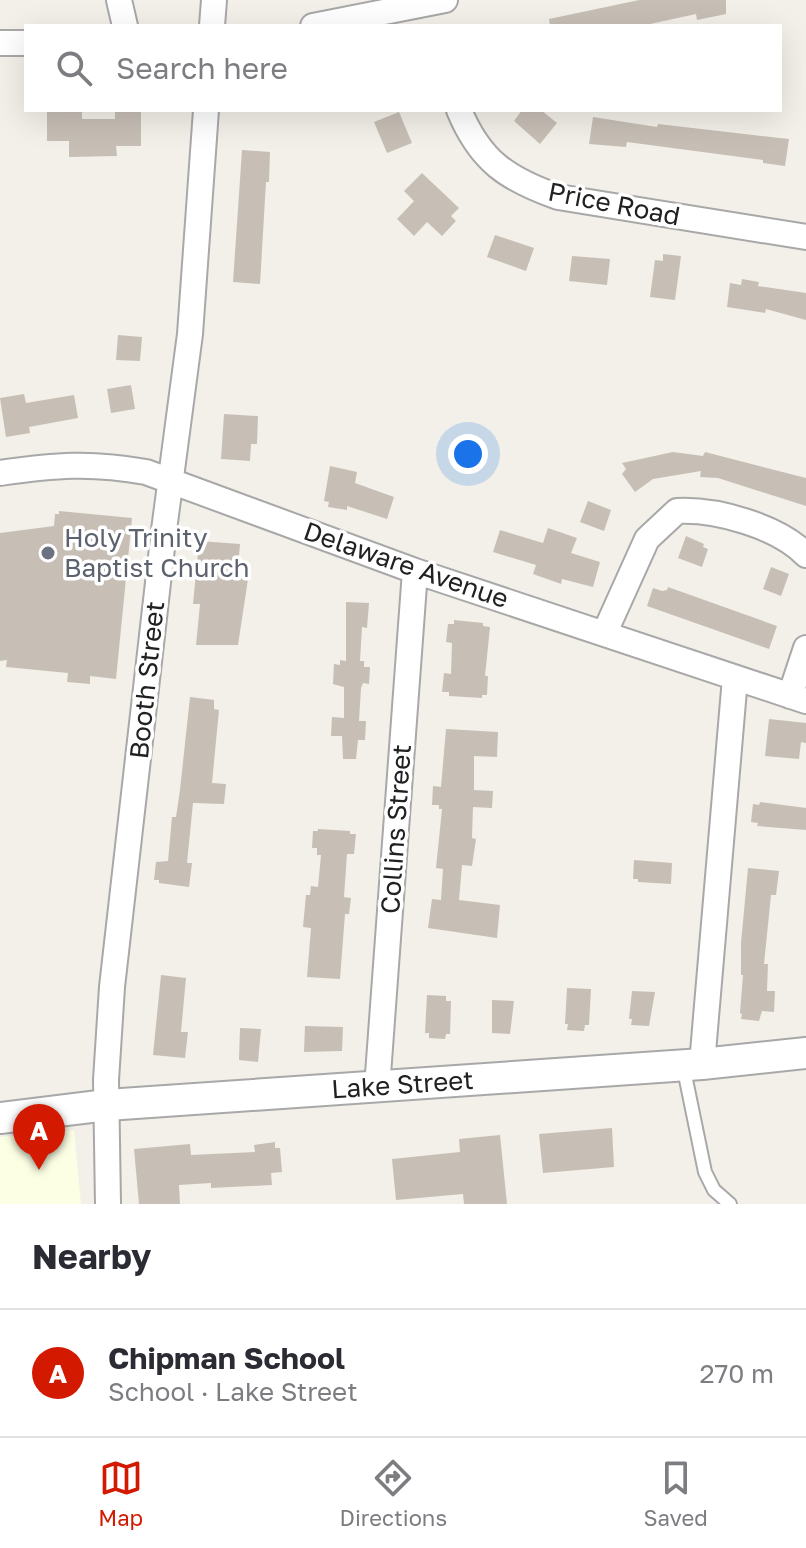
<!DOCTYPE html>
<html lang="en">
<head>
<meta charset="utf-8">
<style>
	:root { --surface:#fff; --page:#f7f7f7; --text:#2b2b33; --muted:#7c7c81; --line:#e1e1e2; --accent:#d31900 }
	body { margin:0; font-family:"Golos Text",sans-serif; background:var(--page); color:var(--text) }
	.you { position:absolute; left:468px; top:454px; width:28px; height:28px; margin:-20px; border:6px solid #fff; border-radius:50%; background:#1a73e8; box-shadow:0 0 0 12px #1a73e833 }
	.badge { display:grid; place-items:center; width:52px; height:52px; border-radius:50%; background:var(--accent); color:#fff; font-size:26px; font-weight:700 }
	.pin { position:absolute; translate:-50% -66px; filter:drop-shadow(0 2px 4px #0008) }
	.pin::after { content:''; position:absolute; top:42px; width:28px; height:24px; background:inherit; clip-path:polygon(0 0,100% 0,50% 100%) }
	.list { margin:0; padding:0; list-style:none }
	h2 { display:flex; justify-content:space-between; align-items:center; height:104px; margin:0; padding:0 32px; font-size:34px }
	h2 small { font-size:26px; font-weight:400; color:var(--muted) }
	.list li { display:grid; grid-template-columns:52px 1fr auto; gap:24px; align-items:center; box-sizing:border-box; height:128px; padding:0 32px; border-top:2px solid var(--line) }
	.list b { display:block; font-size:30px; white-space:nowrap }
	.list p { margin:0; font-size:26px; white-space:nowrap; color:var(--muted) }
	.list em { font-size:26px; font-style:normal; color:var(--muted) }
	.icon { flex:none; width:44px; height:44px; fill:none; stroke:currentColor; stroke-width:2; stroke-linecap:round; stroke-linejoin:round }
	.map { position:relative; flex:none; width:806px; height:1204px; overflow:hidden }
	.search { position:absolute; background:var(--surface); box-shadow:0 8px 32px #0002; left:24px; right:24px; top:24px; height:88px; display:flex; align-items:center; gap:20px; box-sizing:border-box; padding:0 28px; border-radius:0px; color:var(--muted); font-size:30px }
	.sheet { height:232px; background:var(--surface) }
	nav { display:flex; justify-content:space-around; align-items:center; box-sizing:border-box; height:112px; border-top:2px solid var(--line); background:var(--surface); font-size:22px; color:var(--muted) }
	nav a { display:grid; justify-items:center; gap:4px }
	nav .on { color:var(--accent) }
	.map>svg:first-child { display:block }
</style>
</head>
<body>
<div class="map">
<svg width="806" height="1204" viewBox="0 0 806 1204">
	<rect width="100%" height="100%" fill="#f2f0e8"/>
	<path fill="#fcffe4" d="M 74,1130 L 81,1204 L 0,1204 L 0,1137 Z"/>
	<path fill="#c7bfb6" d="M 639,0 L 726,0 L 726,14 L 697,20 L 696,14 L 641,26 L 550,26 L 549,19 Z
		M 141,110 L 141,146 L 116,146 L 117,156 L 69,157 L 69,141 L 47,141 L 47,111 L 82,111 L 82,119 L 115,119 L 115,111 Z
		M 522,110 L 541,110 L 557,123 L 540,144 L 514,121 Z
		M 399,112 L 412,143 L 387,153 L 374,122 Z
		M 593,117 L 657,127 L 658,124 L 789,139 L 785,166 L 763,163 L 763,160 L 627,142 L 626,147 L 589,144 Z
		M 242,150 L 270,152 L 269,182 L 266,182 L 260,284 L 233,282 Z
		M 422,173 L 459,208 L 451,216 L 456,221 L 442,236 L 427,222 L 414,236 L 397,219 L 414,201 L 404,191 Z
		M 495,235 L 534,248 L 526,271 L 487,257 Z
		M 663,254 L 681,256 L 675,300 L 650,297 L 655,260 L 663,261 Z
		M 572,256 L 610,259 L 607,285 L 569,281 Z
		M 742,279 L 759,282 L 758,286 L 806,293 L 806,320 L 766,309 L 765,313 L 727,307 L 730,283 L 741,285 Z
		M 118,335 L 142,337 L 140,361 L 116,360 Z
		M 131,385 L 135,409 L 111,413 L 107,389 Z
		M 24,394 L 26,403 L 74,395 L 78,418 L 29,427 L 30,433 L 6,437 L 0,398 Z
		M 224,414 L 258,416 L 257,444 L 251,444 L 250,461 L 221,459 Z
		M 673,452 L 703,456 L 705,452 L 806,478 L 806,506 L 718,478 L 700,477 L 701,471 L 653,479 L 635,492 L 622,474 L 626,469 L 622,463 Z
		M 330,466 L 357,472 L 355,483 L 394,497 L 387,519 L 347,506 L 347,510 L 328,507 L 329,502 L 324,501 Z
		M 588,501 L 611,510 L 604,531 L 580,522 Z
		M 59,511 L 132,518 L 116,679 L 90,676 L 90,684 L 67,682 L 68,673 L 6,667 L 7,660 L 0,661 L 0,533 L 54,526 L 55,514 L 59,514 Z
		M 548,528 L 577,538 L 571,553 L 600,562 L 593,587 L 562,579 L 561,584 L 533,574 L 536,565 L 493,552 L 500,530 L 543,543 Z
		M 686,536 L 704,544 L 703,547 L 708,549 L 702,567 L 678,558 Z
		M 199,541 L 240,544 L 237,578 L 248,579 L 238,645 L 196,645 L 200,604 L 193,604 Z
		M 771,567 L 789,574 L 781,596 L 763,589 Z
		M 668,587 L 777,626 L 769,649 L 647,606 L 653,588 L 662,591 L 667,590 Z
		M 346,602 L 369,603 L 367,628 L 362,627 L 360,661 L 364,661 L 364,667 L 370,667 L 369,684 L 363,683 L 361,688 L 359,721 L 366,721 L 365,740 L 358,740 L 356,759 L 343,759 L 342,736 L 331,736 L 332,717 L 344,718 L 344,687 L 333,684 L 334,664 L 340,665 L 340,660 L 346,661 Z
		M 454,620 L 483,623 L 483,626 L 490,627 L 485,676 L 488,676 L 487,695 L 482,695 L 482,698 L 449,696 L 449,692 L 442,692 L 444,673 L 451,674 L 452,643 L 446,642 L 448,624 L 454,624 Z
		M 190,697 L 214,700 L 214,709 L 219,710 L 212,783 L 226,784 L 224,804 L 193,803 L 187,863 L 192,863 L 189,887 L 159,883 L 159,880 L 154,880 L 156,862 L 168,861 L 172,817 L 176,817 L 180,790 Z
		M 769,719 L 806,723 L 806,743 L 801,742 L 799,759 L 765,756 Z
		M 446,729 L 498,732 L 497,757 L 474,756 L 474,790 L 493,791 L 492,808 L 473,807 L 472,838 L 476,839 L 472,866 L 462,865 L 459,900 L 500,905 L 497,938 L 428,928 L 432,899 L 441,900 L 443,869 L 436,868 L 442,809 L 439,809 L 439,805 L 432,805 L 433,786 L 441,787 Z
		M 760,802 L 806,808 L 806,830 L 757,826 L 758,823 L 751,822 L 753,804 L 759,805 Z
		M 318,829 L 350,831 L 350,834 L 356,834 L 354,854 L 347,854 L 344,897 L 351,898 L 349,914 L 345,914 L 340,979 L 307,977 L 311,928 L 303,927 L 306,895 L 310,895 L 311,886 L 318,887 L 321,855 L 317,855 L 317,848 L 312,848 L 313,831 L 318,831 Z
		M 634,860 L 672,863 L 671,884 L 638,882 L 638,879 L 633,879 Z
		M 748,868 L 779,871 L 776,895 L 771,895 L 764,964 L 768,964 L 767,991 L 775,991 L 774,1012 L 762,1011 L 759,1021 L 741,1019 L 742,1014 L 740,1013 L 743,975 L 741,975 L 741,943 Z
		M 161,975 L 186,978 L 181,1032 L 188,1032 L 185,1058 L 153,1055 Z
		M 567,988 L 591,989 L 589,1025 L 585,1025 L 584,1031 L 567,1030 L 568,1024 L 565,1024 Z
		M 632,991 L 655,992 L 649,1026 L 631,1025 L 632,1019 L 629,1019 Z
		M 427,995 L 446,996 L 446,1001 L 451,1001 L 450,1034 L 446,1034 L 445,1039 L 429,1038 L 429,1033 L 425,1033 Z
		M 492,1000 L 514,1001 L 510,1034 L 492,1033 Z
		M 305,1026 L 343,1027 L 342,1051 L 304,1052 Z
		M 240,1028 L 261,1029 L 258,1062 L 239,1060 Z
		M 612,1128 L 614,1167 L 543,1173 L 539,1134 Z
		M 500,1135 L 507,1204 L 464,1204 L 463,1194 L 396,1200 L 392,1159 L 460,1152 L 459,1139 Z
		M 275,1142 L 275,1148 L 280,1148 L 282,1172 L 271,1173 L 272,1185 L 211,1188 L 211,1183 L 179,1185 L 180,1204 L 139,1204 L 134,1149 L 190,1144 L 191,1155 L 255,1152 L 254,1145 Z"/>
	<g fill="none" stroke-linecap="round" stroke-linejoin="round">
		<defs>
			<path id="service" d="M 683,1065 L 705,1172 L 714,1190 L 730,1204"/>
			<path id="minor" d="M 119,0 L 125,26
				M 212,26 L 214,0
				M 313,26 L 445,0
				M 0,43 L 26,43
				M 459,110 C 480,161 507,179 558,197 L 806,237
				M 0,473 C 55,465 91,462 146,472 L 415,571 L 806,701
				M 605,632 L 647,539 L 677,511 C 716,509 778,526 806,555
				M 790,696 L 806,648
				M 702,1064 L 735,678
				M 377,1088 L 415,571
				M 108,1204 L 106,1080 L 112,987 L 164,530 L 190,334 L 206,110"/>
			<g id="tertiary">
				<path id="s1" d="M 0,1118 L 107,1105 L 702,1064 L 806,1053"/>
			</g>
		</defs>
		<use href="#service" stroke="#a8a8a8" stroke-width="16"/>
		<use href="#minor" stroke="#a8a8a8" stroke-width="28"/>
		<use href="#tertiary" stroke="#a8a8a8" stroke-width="34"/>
		<use href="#service" stroke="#fff" stroke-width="12"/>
		<use href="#minor" stroke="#fff" stroke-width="24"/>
		<use href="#tertiary" stroke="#fff" stroke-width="30"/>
	</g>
	<circle fill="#6b7280" stroke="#fff" stroke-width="3" cx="48" cy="553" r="8"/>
	<g text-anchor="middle" stroke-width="7" stroke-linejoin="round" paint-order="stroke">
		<g font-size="26" fill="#212121" stroke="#fff">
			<text transform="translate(614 204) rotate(11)" y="9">Price Road</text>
			<text transform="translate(406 565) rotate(19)" y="9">Delaware Avenue</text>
			<text transform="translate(147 680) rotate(-84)" y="9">Booth Street</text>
			<text transform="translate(396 829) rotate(-86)" y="9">Collins Street</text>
			<text dy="9" stroke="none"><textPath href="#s1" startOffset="404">Lake Street</textPath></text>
		</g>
		<g font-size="26" fill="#5b616d" stroke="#fff" text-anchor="start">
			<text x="64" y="547">Holy Trinity<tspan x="64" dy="30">Baptist Church</tspan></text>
		</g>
	</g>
</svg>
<div class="you"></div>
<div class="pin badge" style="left:39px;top:1170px">A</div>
<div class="search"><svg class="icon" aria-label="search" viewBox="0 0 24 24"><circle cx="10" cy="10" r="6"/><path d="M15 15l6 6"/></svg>Search here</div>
</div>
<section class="sheet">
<h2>Nearby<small></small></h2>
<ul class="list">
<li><span class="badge">A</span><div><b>Chipman School</b><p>School · Lake Street</p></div><em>270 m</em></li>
</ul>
</section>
<nav>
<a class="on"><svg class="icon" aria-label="map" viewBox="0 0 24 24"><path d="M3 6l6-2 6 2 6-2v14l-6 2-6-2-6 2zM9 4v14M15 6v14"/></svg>Map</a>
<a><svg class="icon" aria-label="directions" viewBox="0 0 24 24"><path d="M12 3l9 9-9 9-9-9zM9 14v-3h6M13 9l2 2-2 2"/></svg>Directions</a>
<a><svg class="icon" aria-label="saved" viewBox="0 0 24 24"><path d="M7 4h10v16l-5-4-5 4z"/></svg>Saved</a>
</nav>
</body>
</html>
